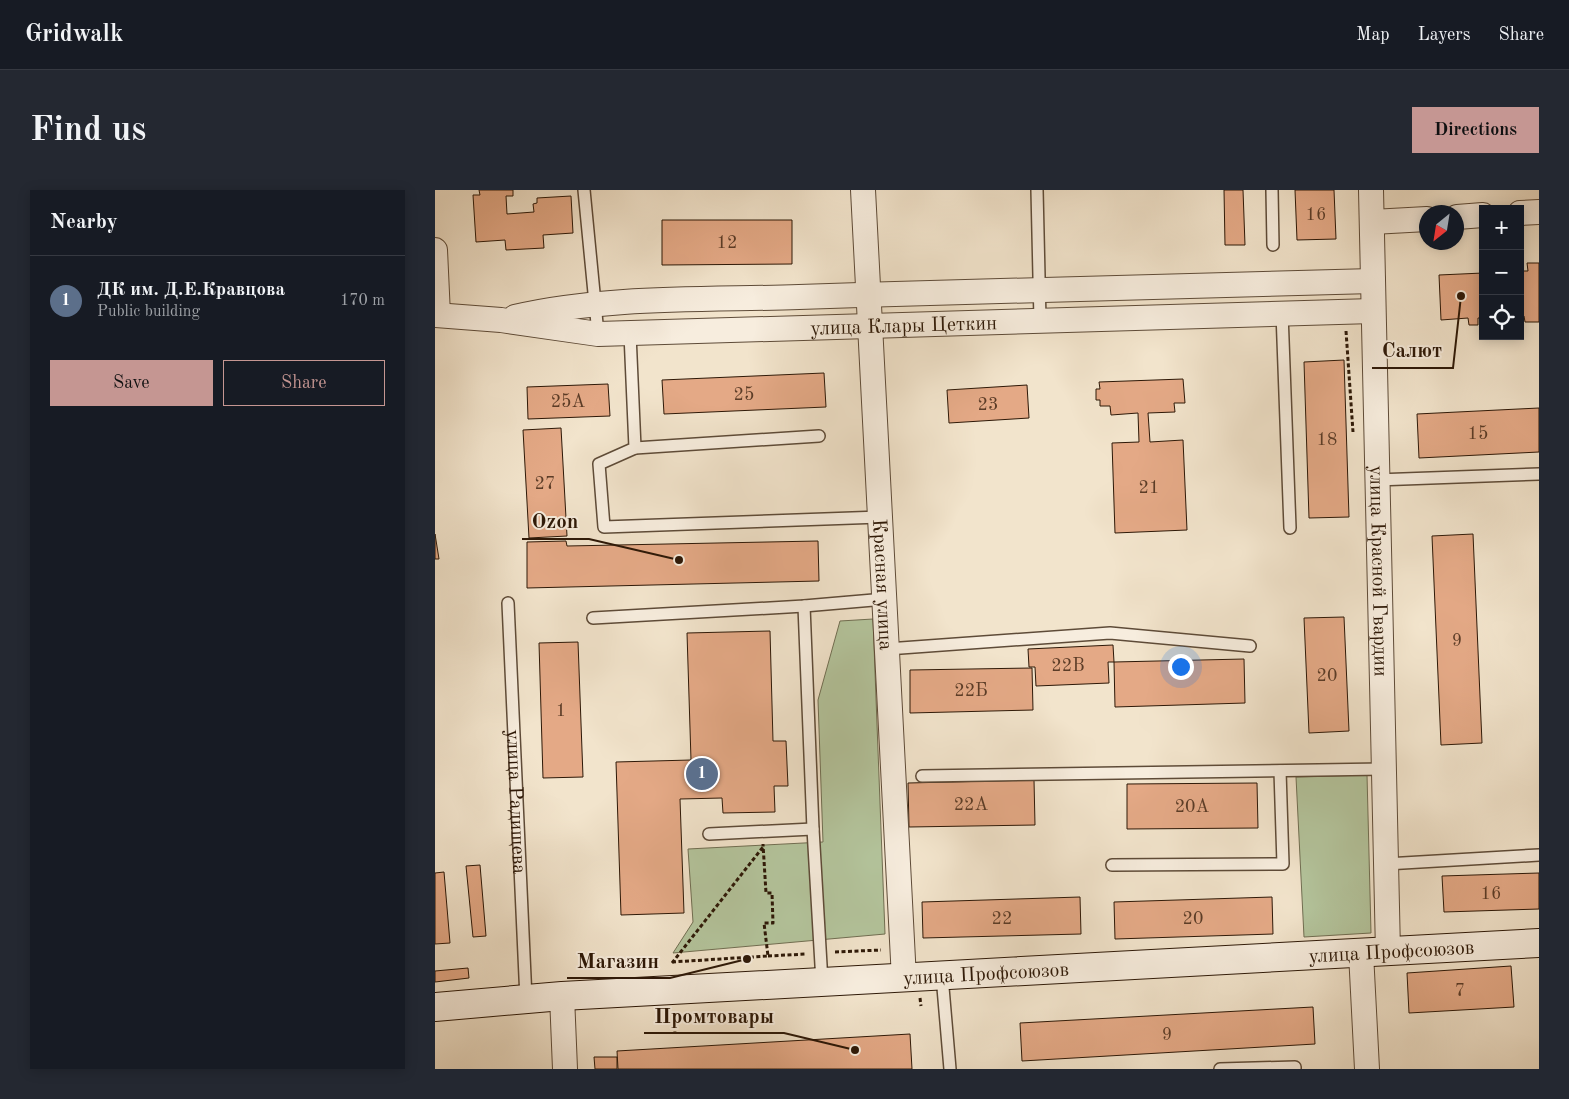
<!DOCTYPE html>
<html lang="en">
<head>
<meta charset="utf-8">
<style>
	:root { --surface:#171b24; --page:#242831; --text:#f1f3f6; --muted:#9ea1a6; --line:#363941; --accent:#c59692 }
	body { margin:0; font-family:"Old Standard TT",serif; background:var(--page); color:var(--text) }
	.controls { position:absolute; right:15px; top:15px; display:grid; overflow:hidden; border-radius:0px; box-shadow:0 2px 12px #0003 }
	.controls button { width:45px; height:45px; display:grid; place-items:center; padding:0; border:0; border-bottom:1px solid var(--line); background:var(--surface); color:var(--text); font:25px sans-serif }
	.compass { position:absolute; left:984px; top:15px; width:45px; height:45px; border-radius:50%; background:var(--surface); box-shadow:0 2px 12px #0003; rotate:210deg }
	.you { position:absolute; left:745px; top:476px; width:18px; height:18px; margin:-12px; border:4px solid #fff; border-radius:50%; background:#1a73e8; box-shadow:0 0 0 8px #1a73e833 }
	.badge { display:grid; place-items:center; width:32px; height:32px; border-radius:50%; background:var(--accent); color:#fff; font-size:16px; font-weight:700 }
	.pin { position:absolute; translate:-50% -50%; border:2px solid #fff; box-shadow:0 1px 5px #0006 }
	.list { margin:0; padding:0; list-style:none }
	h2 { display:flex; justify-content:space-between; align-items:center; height:65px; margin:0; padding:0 20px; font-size:21px }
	h2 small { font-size:16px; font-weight:400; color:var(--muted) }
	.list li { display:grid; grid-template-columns:32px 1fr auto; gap:15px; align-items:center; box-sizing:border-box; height:90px; padding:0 20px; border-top:1px solid var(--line) }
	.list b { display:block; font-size:19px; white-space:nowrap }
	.list p { margin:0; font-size:16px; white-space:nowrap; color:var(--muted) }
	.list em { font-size:16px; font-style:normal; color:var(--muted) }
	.actions { display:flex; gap:10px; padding:15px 20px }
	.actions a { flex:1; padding:11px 0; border:1px solid var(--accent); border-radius:0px; text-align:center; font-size:18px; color:var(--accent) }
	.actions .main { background:var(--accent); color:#111 }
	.icon { flex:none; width:28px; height:28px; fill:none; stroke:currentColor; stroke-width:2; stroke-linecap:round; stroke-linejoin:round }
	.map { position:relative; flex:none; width:1104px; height:879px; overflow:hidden; border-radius:0px }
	header { display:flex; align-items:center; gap:30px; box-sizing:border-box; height:70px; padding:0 25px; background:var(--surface); border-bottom:1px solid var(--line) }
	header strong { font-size:24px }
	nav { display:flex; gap:28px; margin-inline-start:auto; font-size:18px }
	.intro { display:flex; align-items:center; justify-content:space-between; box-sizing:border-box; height:120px; padding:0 30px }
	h1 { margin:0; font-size:35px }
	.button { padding:12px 22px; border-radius:0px; background:var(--accent); color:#111; font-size:18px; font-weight:700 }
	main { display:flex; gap:30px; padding:0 30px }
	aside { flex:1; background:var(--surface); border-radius:0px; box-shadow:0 2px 12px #0003 }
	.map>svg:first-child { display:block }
</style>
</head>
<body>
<header>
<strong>Gridwalk</strong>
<nav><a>Map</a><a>Layers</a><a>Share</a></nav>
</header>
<div class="intro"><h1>Find us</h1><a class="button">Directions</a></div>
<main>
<aside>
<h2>Nearby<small></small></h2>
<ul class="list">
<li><span class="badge" style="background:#5c6f8a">1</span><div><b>ДК им. Д.Е.Кравцова</b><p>Public building</p></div><em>170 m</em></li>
</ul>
<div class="actions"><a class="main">Save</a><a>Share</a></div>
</aside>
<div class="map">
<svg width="1104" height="879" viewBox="0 0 1104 879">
	<rect width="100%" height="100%" fill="#f2e4cc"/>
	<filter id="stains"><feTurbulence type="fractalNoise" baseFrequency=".004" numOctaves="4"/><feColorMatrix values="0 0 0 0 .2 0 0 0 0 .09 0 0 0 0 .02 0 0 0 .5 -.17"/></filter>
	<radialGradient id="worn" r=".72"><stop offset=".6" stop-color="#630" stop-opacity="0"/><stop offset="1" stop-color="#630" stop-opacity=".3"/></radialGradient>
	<path fill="#b4c59d" stroke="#706e52" d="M 438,429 L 450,744 L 238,763 L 258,732 L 253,659 L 388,652 L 383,510 L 405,431 Z
		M 932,585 L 936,743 L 869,747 L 861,587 Z"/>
	<path fill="#e4a986" stroke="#2d1807" d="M 44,0 L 78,0 L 78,6 L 71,6 L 72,24 L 99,22 L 98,14 L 102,13 L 102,8 L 136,6 L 138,43 L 108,45 L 109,58 L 71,60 L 70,50 L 41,52 L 38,5 L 45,5 Z
		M 789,0 L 808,0 L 810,55 L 790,55 Z
		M 860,0 L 899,0 L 901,49 L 862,50 Z
		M 227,30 L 357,30 L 357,74 L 227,75 Z
		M 1092,73 L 1104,73 L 1104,132 L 1090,132 L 1089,126 L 1085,126 L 1085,81 L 1093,81 Z
		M 1048,83 L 1048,128 L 1043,128 L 1043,135 L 1034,135 L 1033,128 L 1006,130 L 1004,85 Z
		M 909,170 L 914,327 L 874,328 L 869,172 Z
		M 389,183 L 391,217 L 229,224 L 227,190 Z
		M 748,189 L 750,213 L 739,213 L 740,222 L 713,223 L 715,252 L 748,250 L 752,340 L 680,343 L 677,253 L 704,252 L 703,223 L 676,225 L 675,216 L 665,216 L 665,210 L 661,210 L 661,199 L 665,199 L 664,192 Z
		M 173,194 L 175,226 L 93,229 L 92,197 Z
		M 592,195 L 594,228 L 514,233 L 512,200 Z
		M 1104,218 L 1104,262 L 984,268 L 982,224 Z
		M 126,238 L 132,346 L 94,348 L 88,240 Z
		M 0,344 L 4,369 L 0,369 Z
		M 1038,344 L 1047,553 L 1006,555 L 997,346 Z
		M 131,351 L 132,356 L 383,351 L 384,391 L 92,398 L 92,352 Z
		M 909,427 L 914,541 L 874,543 L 869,428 Z
		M 335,441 L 338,551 L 351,551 L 353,596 L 339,596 L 340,622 L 288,623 L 287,608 L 245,609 L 249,723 L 186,725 L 181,572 L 256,570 L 252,443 Z
		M 143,452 L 148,587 L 108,588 L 104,453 Z
		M 678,455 L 679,472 L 673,472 L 674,493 L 601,496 L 600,477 L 594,477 L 593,459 Z
		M 809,469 L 810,513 L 680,517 L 679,472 Z
		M 597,478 L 598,520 L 475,523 L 475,480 Z
		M 599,590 L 600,635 L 474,637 L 473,593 Z
		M 822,593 L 823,638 L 692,639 L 692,594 Z
		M 45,675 L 51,746 L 38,747 L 31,676 Z
		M 9,682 L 15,753 L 0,754 L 0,683 Z
		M 1104,683 L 1104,719 L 1009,722 L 1007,686 Z
		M 645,707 L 646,744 L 488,748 L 487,712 Z
		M 837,707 L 838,744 L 680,749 L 679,712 Z
		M 1076,776 L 1079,817 L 974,823 L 972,783 Z
		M 33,778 L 34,788 L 0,792 L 0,781 Z
		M 878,817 L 880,854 L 587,871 L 585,833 Z
		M 475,844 L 477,879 L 183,879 L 182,861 Z
		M 159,867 L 182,867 L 182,879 L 160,879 Z"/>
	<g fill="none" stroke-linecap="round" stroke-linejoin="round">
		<defs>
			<g id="lane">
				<path d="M 149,0 L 163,144"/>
				<path d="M 602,0 L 605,130"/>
				<path d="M 837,0 L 838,55"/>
				<path d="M 847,123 L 855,338"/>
				<path d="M 195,144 L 200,258 L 164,274 L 169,337 L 445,327"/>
				<path d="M 200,258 L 384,246"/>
				<path d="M 941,290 L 1104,284"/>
				<path id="s1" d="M 73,413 L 91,809"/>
				<path d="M 369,416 L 378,639 L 387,792"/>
				<path d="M 158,428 L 369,416 L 450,409"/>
				<path d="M 452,459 L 675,443 L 815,456"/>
				<path d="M 487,586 L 948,579"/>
				<path d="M 274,644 L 378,639"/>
				<path d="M 951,674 L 1104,665"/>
				<path d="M 677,675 L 848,674 L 845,581"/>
				<path d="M 507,786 L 515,879"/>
				<path d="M 785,879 L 860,877 L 860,879"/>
			</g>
			<g id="street">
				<path id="s2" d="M 428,0 L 469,789"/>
				<path id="s3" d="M 936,0 L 953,762"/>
				<path d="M 1085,23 L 1104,22"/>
				<path d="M 1022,27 L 1048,25"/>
				<path d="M 937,32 L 992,29"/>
				<path d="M 0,60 L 3,125"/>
				<path id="s4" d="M 0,125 L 66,130 L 163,144 L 938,121"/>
				<path d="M 80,127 C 169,106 272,110 364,107 C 555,100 746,97 938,91"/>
				<path d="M 926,763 L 932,879"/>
				<path d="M 127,806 L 130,879"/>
			</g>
			<g id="secondary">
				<path id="s5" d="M 0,817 L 127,806 L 1104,753"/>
			</g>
		</defs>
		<use href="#lane" stroke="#5e4b38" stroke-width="14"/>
		<use href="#street" stroke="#5e4b38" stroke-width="26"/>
		<use href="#secondary" stroke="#2d1807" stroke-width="30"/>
		<path stroke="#2d1807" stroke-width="3" stroke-dasharray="4 2.5" stroke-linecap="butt" d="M 911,141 L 918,242
			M 400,762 L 446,760
			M 333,766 L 371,764
			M 237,772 L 333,766 L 329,733 L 338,733 L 337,703 L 331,703 L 328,654
			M 237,773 L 328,657
			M 485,808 L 486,816
			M 239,822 L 240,844"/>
		<use href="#lane" stroke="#f7edde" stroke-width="11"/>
		<use href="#street" stroke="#f7edde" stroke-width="24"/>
		<use href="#secondary" stroke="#f7edde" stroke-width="28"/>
	</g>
	<g text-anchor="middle" stroke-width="4" stroke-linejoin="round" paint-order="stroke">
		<g font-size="18" fill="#5b3c27">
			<text x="881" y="30">16</text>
			<text x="292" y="58">12</text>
			<text x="309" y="210">25</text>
			<text x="133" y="217">25А</text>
			<text x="553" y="220">23</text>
			<text x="1043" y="249">15</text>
			<text x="892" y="255">18</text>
			<text x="110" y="299">27</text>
			<text x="714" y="303">21</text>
			<text x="1022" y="456">9</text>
			<text x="633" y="481">22В</text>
			<text x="892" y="491">20</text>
			<text x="536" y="506">22Б</text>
			<text x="126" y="526">1</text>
			<text x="536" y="620">22А</text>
			<text x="757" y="622">20А</text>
			<text x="1056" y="709">16</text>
			<text x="567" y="734">22</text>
			<text x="758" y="734">20</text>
			<text x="1025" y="806">7</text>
			<text x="732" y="850">9</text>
		</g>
		<g font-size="20" fill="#2d1807" stroke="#f7edde">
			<text dy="7" stroke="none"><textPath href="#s4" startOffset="470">улица Клары Цеткин</textPath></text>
			<text dy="7" stroke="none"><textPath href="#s3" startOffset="381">улица Красной Гвардии</textPath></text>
			<text dy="7" stroke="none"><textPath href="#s2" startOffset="395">Красная улица</textPath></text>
			<text dy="7" stroke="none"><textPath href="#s1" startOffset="199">улица Радищева</textPath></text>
			<text dy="7" stroke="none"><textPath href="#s5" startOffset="958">улица Профсоюзов</textPath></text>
			<text dy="7" stroke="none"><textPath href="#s5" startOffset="552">улица Профсоюзов</textPath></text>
		</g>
	</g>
	<path fill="none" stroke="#2d1807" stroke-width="2" d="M1026 106L1018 178H937M244 370L154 349H87M312 769L235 788H132M420 860L349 843H209"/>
	<g fill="#2d1807" stroke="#f7edde" stroke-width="2">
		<circle cx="1026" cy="106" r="5"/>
		<circle cx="244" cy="370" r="5"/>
		<circle cx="312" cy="769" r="5"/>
		<circle cx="420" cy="860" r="5"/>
	</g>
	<g font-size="21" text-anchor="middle" font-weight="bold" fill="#2d1807" stroke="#f7edde" stroke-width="4" stroke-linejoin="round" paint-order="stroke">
		<text x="977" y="167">Салют</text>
		<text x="120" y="338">Ozon</text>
		<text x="183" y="778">Магазин</text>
		<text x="279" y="833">Промтовары</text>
	</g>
	<rect width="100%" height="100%" filter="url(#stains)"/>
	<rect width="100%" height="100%" fill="url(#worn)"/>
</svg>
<div class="controls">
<button>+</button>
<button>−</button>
<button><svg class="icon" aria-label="locate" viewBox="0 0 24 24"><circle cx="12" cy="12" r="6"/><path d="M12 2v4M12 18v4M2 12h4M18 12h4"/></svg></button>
</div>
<svg class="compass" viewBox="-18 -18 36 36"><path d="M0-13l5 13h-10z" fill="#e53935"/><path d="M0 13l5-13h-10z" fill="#9ea1a6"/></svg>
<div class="you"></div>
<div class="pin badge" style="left:267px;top:584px;background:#5c6f8a">1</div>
</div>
</main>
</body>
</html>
